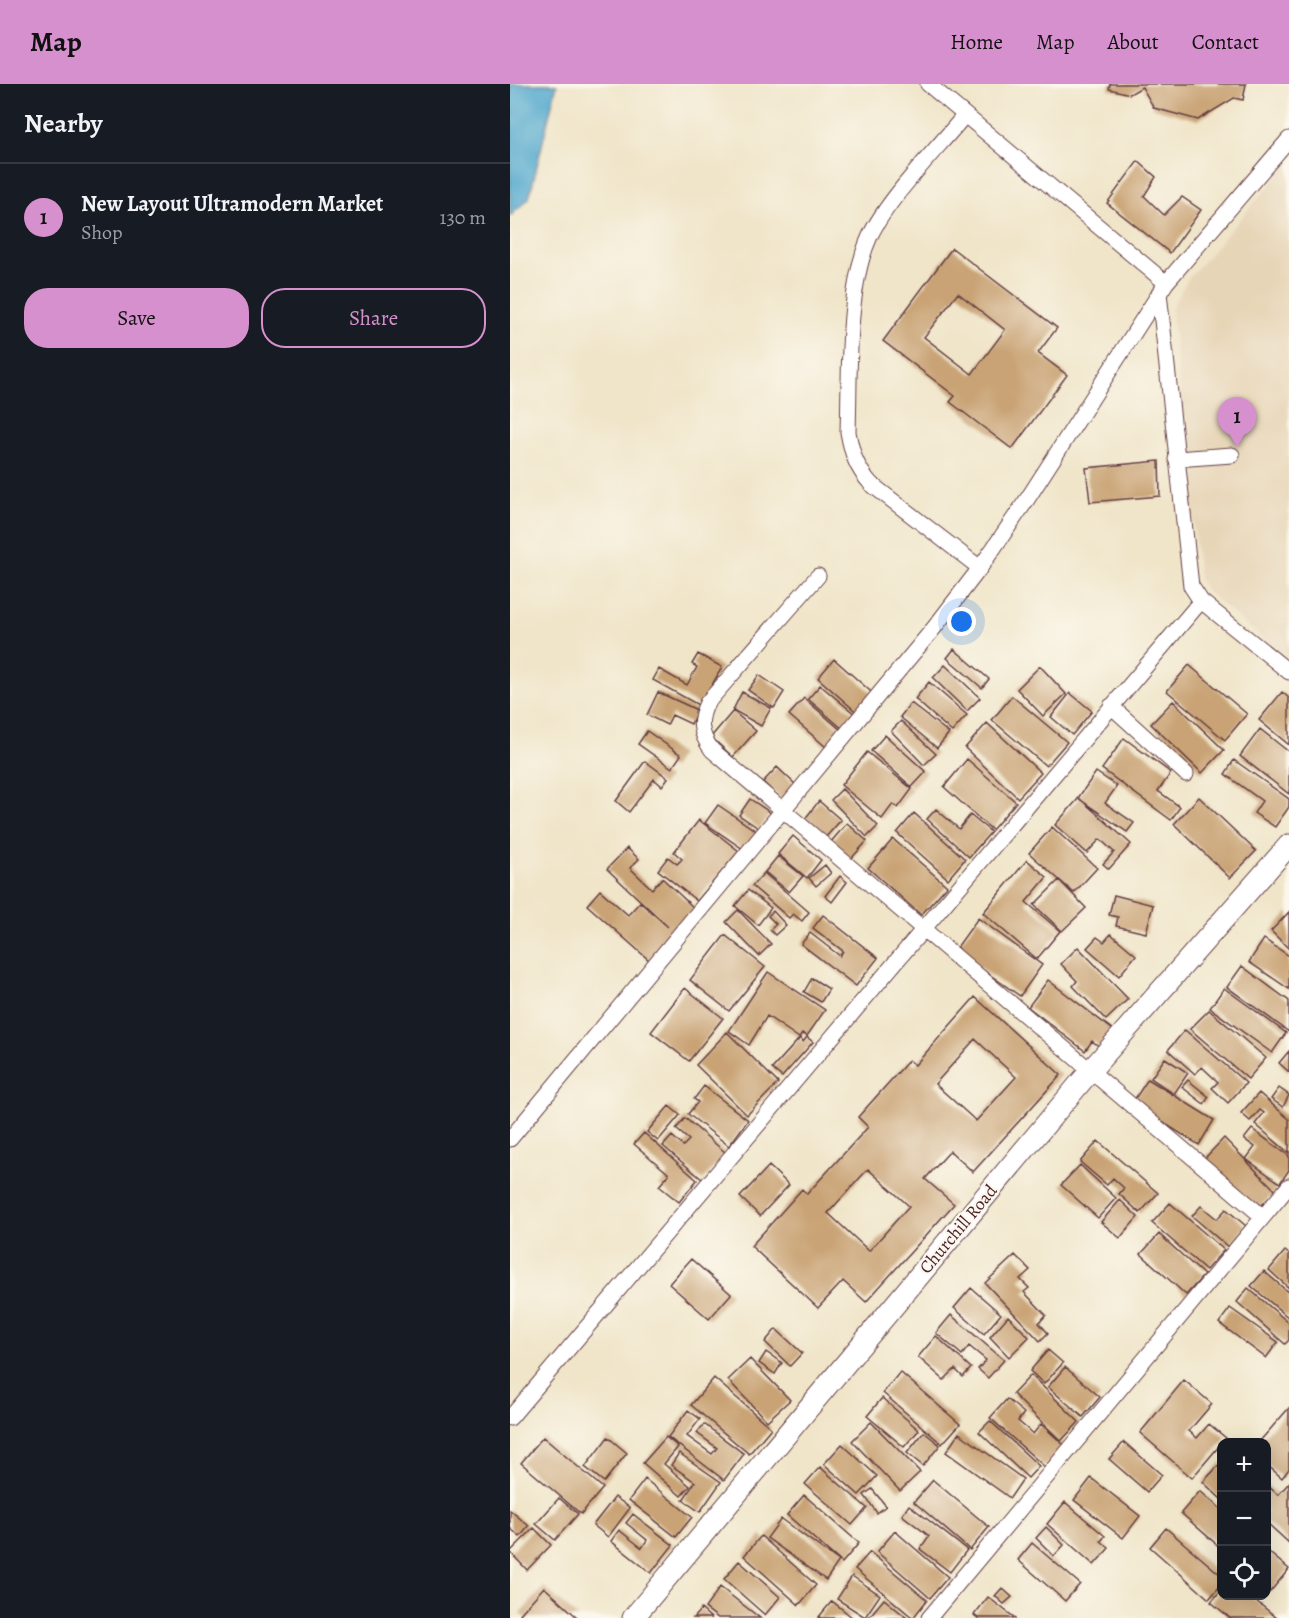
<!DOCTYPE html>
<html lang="en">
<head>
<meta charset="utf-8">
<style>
	:root { --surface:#171b24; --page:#242831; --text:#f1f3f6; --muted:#9ea1a6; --line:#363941; --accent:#d690ce }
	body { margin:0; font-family:Alegreya,serif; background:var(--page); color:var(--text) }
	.controls { position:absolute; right:18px; bottom:18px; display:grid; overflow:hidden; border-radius:12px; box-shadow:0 6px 24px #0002 }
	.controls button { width:54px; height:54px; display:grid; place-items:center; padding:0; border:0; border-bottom:2px solid var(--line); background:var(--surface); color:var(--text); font:30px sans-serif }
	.you { position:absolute; left:452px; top:538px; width:21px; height:21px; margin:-15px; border:4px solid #fff; border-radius:50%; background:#1a73e8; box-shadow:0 0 0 9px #1a73e833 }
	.badge { display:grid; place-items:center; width:39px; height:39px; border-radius:50%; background:var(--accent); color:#111; font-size:20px; font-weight:700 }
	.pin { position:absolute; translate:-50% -50px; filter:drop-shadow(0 2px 3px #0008) }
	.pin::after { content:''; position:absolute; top:32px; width:21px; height:18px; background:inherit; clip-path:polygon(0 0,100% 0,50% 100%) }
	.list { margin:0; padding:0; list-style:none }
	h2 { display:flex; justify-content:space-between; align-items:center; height:78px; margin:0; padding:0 24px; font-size:26px }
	h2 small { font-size:20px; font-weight:400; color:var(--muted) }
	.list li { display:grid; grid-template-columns:39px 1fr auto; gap:18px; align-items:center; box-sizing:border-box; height:108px; padding:0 24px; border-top:2px solid var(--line) }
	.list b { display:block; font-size:22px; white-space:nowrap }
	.list p { margin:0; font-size:20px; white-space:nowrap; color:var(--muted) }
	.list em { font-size:20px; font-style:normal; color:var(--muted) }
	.actions { display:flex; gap:12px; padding:18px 24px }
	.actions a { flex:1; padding:14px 0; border:2px solid var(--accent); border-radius:24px; text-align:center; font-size:21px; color:var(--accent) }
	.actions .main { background:var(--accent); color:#111 }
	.icon { flex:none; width:33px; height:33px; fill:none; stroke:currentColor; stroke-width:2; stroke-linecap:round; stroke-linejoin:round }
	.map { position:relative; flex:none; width:779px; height:1534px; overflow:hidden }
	header { display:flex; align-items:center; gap:36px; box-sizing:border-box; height:84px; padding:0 30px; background:var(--accent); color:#111 }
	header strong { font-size:28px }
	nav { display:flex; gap:33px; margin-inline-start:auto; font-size:21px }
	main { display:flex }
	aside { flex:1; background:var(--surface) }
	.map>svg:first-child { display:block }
</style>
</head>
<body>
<header>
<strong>Map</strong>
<nav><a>Home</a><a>Map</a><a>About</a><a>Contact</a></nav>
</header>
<main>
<aside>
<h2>Nearby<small></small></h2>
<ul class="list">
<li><span class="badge">1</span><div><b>New Layout Ultramodern Market</b><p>Shop</p></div><em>130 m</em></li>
</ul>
<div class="actions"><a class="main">Save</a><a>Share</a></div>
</aside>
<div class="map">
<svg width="779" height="1534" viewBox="0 0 779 1534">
	<rect width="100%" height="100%" fill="#fbf7ec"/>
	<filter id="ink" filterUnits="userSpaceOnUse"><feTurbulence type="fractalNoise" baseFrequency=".0167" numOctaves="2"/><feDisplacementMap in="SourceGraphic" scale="12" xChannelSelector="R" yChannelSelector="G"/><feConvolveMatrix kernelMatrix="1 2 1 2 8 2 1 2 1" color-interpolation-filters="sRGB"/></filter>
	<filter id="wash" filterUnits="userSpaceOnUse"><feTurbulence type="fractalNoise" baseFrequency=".008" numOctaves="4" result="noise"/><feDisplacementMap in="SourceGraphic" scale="24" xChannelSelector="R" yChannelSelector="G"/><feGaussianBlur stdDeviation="1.35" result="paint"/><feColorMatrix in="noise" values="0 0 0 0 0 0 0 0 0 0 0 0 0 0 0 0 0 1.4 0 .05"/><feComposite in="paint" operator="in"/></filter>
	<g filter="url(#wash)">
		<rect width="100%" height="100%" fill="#f0e5c9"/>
		<path fill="#e7d5b7" d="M 779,79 L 779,576 L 697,508 L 689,495 L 662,232 L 663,221 L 678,195 Z"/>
		<path fill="#52a9ce" stroke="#4e647c" stroke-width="1.5" d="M 0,0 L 47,0 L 19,114 L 0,132 Z"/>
		<g id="blocks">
			<path fill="#c9a375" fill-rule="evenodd" d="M 600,0 L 736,0 L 733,16 L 724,14 L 688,36 L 644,24 L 632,3 L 620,10 L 599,5 Z
				M 628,77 L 646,93 L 634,112 L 654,131 L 672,113 L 691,126 L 660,169 L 597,119 Z
				M 442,164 L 547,244 L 528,269 L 557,291 L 502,365 L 440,318 L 445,312 L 373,257 ZM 448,209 L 495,246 L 462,290 L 414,253 Z
				M 649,377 L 650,412 L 580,418 L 576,384 Z
				M 444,565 L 479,595 L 472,604 L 437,574 Z
				M 188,570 L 212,583 L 190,622 L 143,596 L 149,585 L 177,601 L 187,583 L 182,580 Z
				M 324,575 L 368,614 L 352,633 L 308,594 Z
				M 435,581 L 470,614 L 457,627 L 423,594 Z
				M 679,581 L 737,630 L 715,656 L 657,607 Z
				M 530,582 L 556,610 L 533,632 L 507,605 Z
				M 249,591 L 274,608 L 264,624 L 238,606 Z
				M 419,598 L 457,631 L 442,648 L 405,615 Z
				M 310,601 L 346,631 L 334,646 L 298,615 Z
				M 148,608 L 187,626 L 181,640 L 162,631 L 157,641 L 137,631 Z
				M 232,608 L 261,624 L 251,642 L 223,626 Z
				M 772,608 L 779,614 L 779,661 L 749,636 Z
				M 560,609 L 582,627 L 562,651 L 541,633 Z
				M 502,612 L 557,658 L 536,682 L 482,636 Z
				M 294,614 L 331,646 L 316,663 L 279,631 Z
				M 663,617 L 714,666 L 692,689 L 641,640 Z
				M 401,619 L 439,649 L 427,664 L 390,633 Z
				M 223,627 L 246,647 L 223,673 L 201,653 Z
				M 391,637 L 426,670 L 414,681 L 381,647 Z
				M 477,639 L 531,689 L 508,714 L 455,664 Z
				M 750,645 L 779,668 L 779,710 L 730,672 Z
				M 137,647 L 171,671 L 162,684 L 128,660 Z
				M 375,651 L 416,688 L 402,703 L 361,667 Z
				M 614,654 L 661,689 L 648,707 L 670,723 L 661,736 L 592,685 Z
				M 357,668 L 402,705 L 388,724 L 383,720 L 372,735 L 331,701 Z
				M 457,675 L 506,718 L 482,746 L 434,703 Z
				M 724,676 L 779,715 L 779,723 L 765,743 L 744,729 L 752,717 L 715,690 Z
				M 135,677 L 158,694 L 152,702 L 144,695 L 119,728 L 106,717 Z
				M 267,683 L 287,702 L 273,717 L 253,698 Z
				M 586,688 L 607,702 L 595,719 L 624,739 L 617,748 L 568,714 Z
				M 332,705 L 368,742 L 357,753 L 321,716 Z
				M 689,713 L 746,767 L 720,794 L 664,740 Z
				M 569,714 L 621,760 L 599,785 L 593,780 L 604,768 L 590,755 L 577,769 L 545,741 Z
				M 240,715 L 261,729 L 250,745 L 229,731 Z
				M 309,717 L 331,736 L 315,754 L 294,736 Z
				M 208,721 L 249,749 L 236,767 L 195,739 Z
				M 426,725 L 449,745 L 460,731 L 481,748 L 459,773 L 417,735 Z
				M 404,729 L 455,775 L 438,795 L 387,749 Z
				M 189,736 L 229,767 L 187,817 L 148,786 L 158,773 L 167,780 L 172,775 L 164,768 Z
				M 337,739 L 357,757 L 340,776 L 320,759 Z
				M 542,743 L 587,784 L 564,809 L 519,769 Z
				M 283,752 L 311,776 L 297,794 L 268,770 Z
				M 383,755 L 437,802 L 411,831 L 358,784 Z
				M 117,764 L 129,775 L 120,784 L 142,805 L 152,794 L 185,825 L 140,877 L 77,821 L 90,806 L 118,831 L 130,818 L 158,843 L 97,785 Z
				M 268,772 L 293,792 L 279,808 L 255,788 Z
				M 517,776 L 537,793 L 516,818 L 550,847 L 527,875 L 473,829 Z
				M 315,781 L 321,789 L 306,802 L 299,794 Z
				M 254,789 L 299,828 L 292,837 L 283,830 L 279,834 L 242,802 Z
				M 330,792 L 337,798 L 322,818 L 315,812 Z
				M 549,796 L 576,824 L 552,847 L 524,821 Z
				M 238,806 L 261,824 L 248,841 L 225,822 Z
				M 604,811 L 643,821 L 636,849 L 606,842 L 608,833 L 599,831 Z
				M 228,826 L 261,860 L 249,872 L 216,838 Z
				M 263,827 L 276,841 L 265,851 L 260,846 L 266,840 L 258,832 Z
				M 779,828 L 779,865 L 761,847 Z
				M 313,831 L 368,874 L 346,902 L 291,860 L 300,849 L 330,872 L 333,867 L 303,844 Z
				M 468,834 L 532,881 L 510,912 L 445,866 Z
				M 601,850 L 626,871 L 609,892 L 577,864 L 587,853 L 594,858 Z
				M 215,851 L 255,883 L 219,927 L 180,896 Z
				M 754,855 L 779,872 L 779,905 L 739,878 Z
				M 568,863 L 618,915 L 596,936 L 563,902 L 567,897 L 551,880 Z
				M 732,882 L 779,917 L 779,948 L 717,903 Z
				M 258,888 L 315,926 L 297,952 L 292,949 L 289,954 L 257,932 L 239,961 L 219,947 Z
				M 302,894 L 319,905 L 311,918 L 294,908 Z
				M 538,896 L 603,946 L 590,963 L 582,957 L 575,967 L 518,923 Z
				M 175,904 L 213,934 L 179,977 L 141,948 Z
				M 714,904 L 776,949 L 762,969 L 700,924 Z
				M 465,913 L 551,991 L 463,1088 L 440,1067 L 415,1095 L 444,1120 L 356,1218 L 333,1197 L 308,1224 L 241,1162 L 292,1105 L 297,1110 L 358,1043 L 348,1033 L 399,976 L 405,981 ZM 465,955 L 506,993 L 466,1037 L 425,1000 ZM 358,1085 L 399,1122 L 359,1167 L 318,1129 Z
				M 699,926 L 756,974 L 738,995 L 680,945 Z
				M 675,946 L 736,999 L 718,1019 L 702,1004 L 708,998 L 692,983 L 685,990 L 658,966 Z
				M 217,948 L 268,999 L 237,1031 L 186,981 Z
				M 297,953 L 303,958 L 272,993 L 262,985 L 290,954 L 293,958 Z
				M 779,967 L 779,988 L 769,979 Z
				M 655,974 L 678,989 L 664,1010 L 641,994 Z
				M 638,995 L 704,1036 L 689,1061 L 622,1019 Z
				M 678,996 L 699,1013 L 694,1020 L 672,1003 Z
				M 194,1002 L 238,1036 L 219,1062 L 178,1030 L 188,1018 L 184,1015 Z
				M 769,1004 L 779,1011 L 773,1023 L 761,1015 Z
				M 749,1009 L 779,1035 L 779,1069 L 745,1040 L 754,1029 L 750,1026 L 740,1037 L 731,1029 Z
				M 159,1022 L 170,1031 L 148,1057 L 137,1048 Z
				M 175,1034 L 216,1069 L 193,1096 L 153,1062 L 162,1052 L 173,1062 L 179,1056 L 166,1045 Z
				M 742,1045 L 779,1072 L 779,1086 L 770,1099 L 736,1075 L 745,1063 L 734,1055 Z
				M 134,1049 L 187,1096 L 169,1118 L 149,1102 L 159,1090 L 124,1060 Z
				M 714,1054 L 766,1107 L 746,1127 L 695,1074 Z
				M 588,1057 L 648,1109 L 630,1129 L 609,1110 L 614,1104 L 603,1094 L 597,1101 L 570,1078 Z
				M 570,1081 L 606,1114 L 588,1134 L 551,1101 Z
				M 259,1082 L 279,1101 L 250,1132 L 230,1113 Z
				M 610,1116 L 628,1133 L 610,1154 L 591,1138 Z
				M 660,1119 L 714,1166 L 696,1186 L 642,1139 Z
				M 691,1122 L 707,1135 L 716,1125 L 736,1142 L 718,1163 L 682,1132 Z
				M 649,1150 L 694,1191 L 676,1211 L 631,1170 Z
				M 775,1167 L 779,1170 L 779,1204 L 759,1186 Z
				M 505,1171 L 520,1186 L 510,1195 L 519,1204 L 514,1208 L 536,1231 L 529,1239 L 538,1249 L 530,1257 L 475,1199 Z
				M 181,1175 L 221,1210 L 199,1235 L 159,1200 Z
				M 754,1187 L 779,1209 L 779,1234 L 741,1202 Z
				M 461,1204 L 491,1230 L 474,1250 L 444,1224 Z
				M 738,1204 L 779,1239 L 779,1256 L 775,1260 L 727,1218 Z
				M 720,1224 L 768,1258 L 756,1274 L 709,1239 Z
				M 441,1231 L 494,1276 L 478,1294 L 468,1285 L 476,1276 L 459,1262 L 452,1271 L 426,1249 Z
				M 498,1232 L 519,1253 L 499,1273 L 480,1253 Z
				M 266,1245 L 292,1269 L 280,1282 L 255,1258 Z
				M 426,1252 L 461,1284 L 453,1293 L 445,1285 L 434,1296 L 408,1273 Z
				M 538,1266 L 553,1279 L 534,1300 L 520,1287 Z
				M 256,1268 L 272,1279 L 265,1290 L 249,1279 Z
				M 240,1275 L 280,1316 L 257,1337 L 218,1296 Z
				M 555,1283 L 590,1313 L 573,1333 L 538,1303 Z
				M 390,1288 L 450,1340 L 432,1360 L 373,1309 Z
				M 521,1291 L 569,1338 L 551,1357 L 503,1310 Z
				M 204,1294 L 261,1344 L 239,1370 L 181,1321 Z
				M 674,1296 L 702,1320 L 679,1347 L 687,1354 L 699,1340 L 716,1354 L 682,1394 L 630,1349 Z
				M 372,1314 L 409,1346 L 394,1363 L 357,1332 Z
				M 497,1315 L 514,1329 L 508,1337 L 523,1350 L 531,1340 L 554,1361 L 535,1383 L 480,1334 Z
				M 779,1324 L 779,1385 L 772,1394 L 756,1380 L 756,1358 L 749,1358 Z
				M 178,1326 L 190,1335 L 177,1352 L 202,1370 L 207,1364 L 187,1349 L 194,1340 L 234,1370 L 214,1396 L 158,1353 Z
				M 480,1337 L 529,1382 L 518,1394 L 469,1348 Z
				M 361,1338 L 410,1388 L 390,1407 L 342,1357 Z
				M 414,1348 L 430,1361 L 413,1382 L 397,1369 Z
				M 449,1349 L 513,1395 L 500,1414 L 436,1368 Z
				M 33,1353 L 93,1404 L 71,1430 L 11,1379 Z
				M 98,1353 L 117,1369 L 94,1398 L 75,1383 Z
				M 156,1353 L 168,1363 L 154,1380 L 180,1402 L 171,1412 L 133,1379 Z
				M 614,1358 L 652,1391 L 637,1408 L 599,1375 Z
				M 332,1360 L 367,1392 L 349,1411 L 314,1380 Z
				M 169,1369 L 211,1398 L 190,1428 L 173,1416 L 185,1398 L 161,1381 Z
				M 712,1378 L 712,1416 L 693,1398 Z
				M 310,1383 L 357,1424 L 342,1441 L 295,1400 Z
				M 581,1394 L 630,1432 L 613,1454 L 564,1416 Z
				M 135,1395 L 182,1433 L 166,1453 L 119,1416 Z
				M 423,1396 L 479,1443 L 460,1466 L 404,1418 Z
				M 779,1399 L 779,1459 L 756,1438 L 756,1400 L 768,1411 Z
				M 362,1405 L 376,1422 L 367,1429 L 354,1411 Z
				M 690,1407 L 712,1426 L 712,1465 L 671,1429 Z
				M 294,1411 L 349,1459 L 332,1479 L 277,1431 Z
				M 105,1413 L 120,1424 L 98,1453 L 83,1441 Z
				M 49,1414 L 68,1430 L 45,1456 L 26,1440 Z
				M 555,1418 L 595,1452 L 591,1457 L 599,1464 L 584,1481 L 537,1440 Z
				M 399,1421 L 457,1466 L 440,1488 L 410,1465 L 419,1452 L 392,1431 Z
				M 0,1426 L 19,1442 L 10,1453 L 0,1444 Z
				M 123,1430 L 163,1461 L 141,1489 L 101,1457 L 109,1446 L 132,1464 L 137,1456 L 116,1439 Z
				M 271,1435 L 329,1477 L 316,1496 L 257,1454 Z
				M 536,1443 L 554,1461 L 544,1472 L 526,1454 Z
				M 24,1444 L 41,1461 L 17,1486 L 0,1468 Z
				M 656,1444 L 712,1492 L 712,1500 L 699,1515 L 640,1463 Z
				M 385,1447 L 438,1493 L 420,1514 L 367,1468 Z
				M 251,1452 L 306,1501 L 289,1521 L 234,1472 Z
				M 522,1459 L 570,1500 L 555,1517 L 508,1476 Z
				M 756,1466 L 779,1485 L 760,1508 L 756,1505 Z
				M 360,1468 L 417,1516 L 403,1534 L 345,1485 Z
				M 229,1477 L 270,1513 L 255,1531 L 214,1495 Z
				M 342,1492 L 370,1511 L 355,1533 L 327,1515 Z
				M 34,1503 L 68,1534 L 15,1534 L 10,1530 Z
				M 210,1503 L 250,1534 L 208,1534 L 195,1524 Z
				M 492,1504 L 502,1513 L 494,1520 L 485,1512 Z
				M 712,1505 L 712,1512 L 740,1512 L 767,1534 L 720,1534 L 701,1518 Z
				M 478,1513 L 505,1534 L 468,1534 L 464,1531 Z
				M 374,1515 L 397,1534 L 358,1534 Z
				M 322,1517 L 343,1534 L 308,1534 Z
				M 191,1525 L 201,1534 L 183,1534 Z"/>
		</g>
	</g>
	<g filter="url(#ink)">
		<use href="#blocks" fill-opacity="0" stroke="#633d43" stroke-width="1.5"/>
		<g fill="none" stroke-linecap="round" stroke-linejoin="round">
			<defs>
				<path id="street" d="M 418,0 L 656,199
					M 454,32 C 427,65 378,114 360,152 C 336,204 340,290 338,348 C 342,370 346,383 361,400 L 470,484
					M 649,209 L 681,502 L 691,517 L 779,588
					M 666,375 L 722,371
					M 308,492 L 197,619 C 188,637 190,650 202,666 L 753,1133
					M 601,622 L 676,690
					M 0,1055 L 424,544 L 470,484 L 518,414 L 656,199 L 779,55
					M 0,1334 L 691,517
					M 419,1534 L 779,1102"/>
				<path id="secondary" d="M 123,1534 L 581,986 L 779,761"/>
			</defs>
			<use href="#street" stroke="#633d43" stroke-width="17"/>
			<use href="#secondary" stroke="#633d43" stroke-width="23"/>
			<use href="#street" stroke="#fff" stroke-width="15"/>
			<use href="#secondary" stroke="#fff" stroke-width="21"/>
		</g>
	</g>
	<g text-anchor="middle" stroke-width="4.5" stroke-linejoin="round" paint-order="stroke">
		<g font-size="18" fill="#4a1f2b" stroke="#fbf7ec">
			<text transform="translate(448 1145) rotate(-50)" y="6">Churchill Road</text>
		</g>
	</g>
</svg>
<div class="controls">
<button>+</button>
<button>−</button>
<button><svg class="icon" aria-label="locate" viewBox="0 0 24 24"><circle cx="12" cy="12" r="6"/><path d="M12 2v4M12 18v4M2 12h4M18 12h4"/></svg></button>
</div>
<div class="you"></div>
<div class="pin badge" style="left:727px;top:363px">1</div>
</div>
</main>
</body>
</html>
